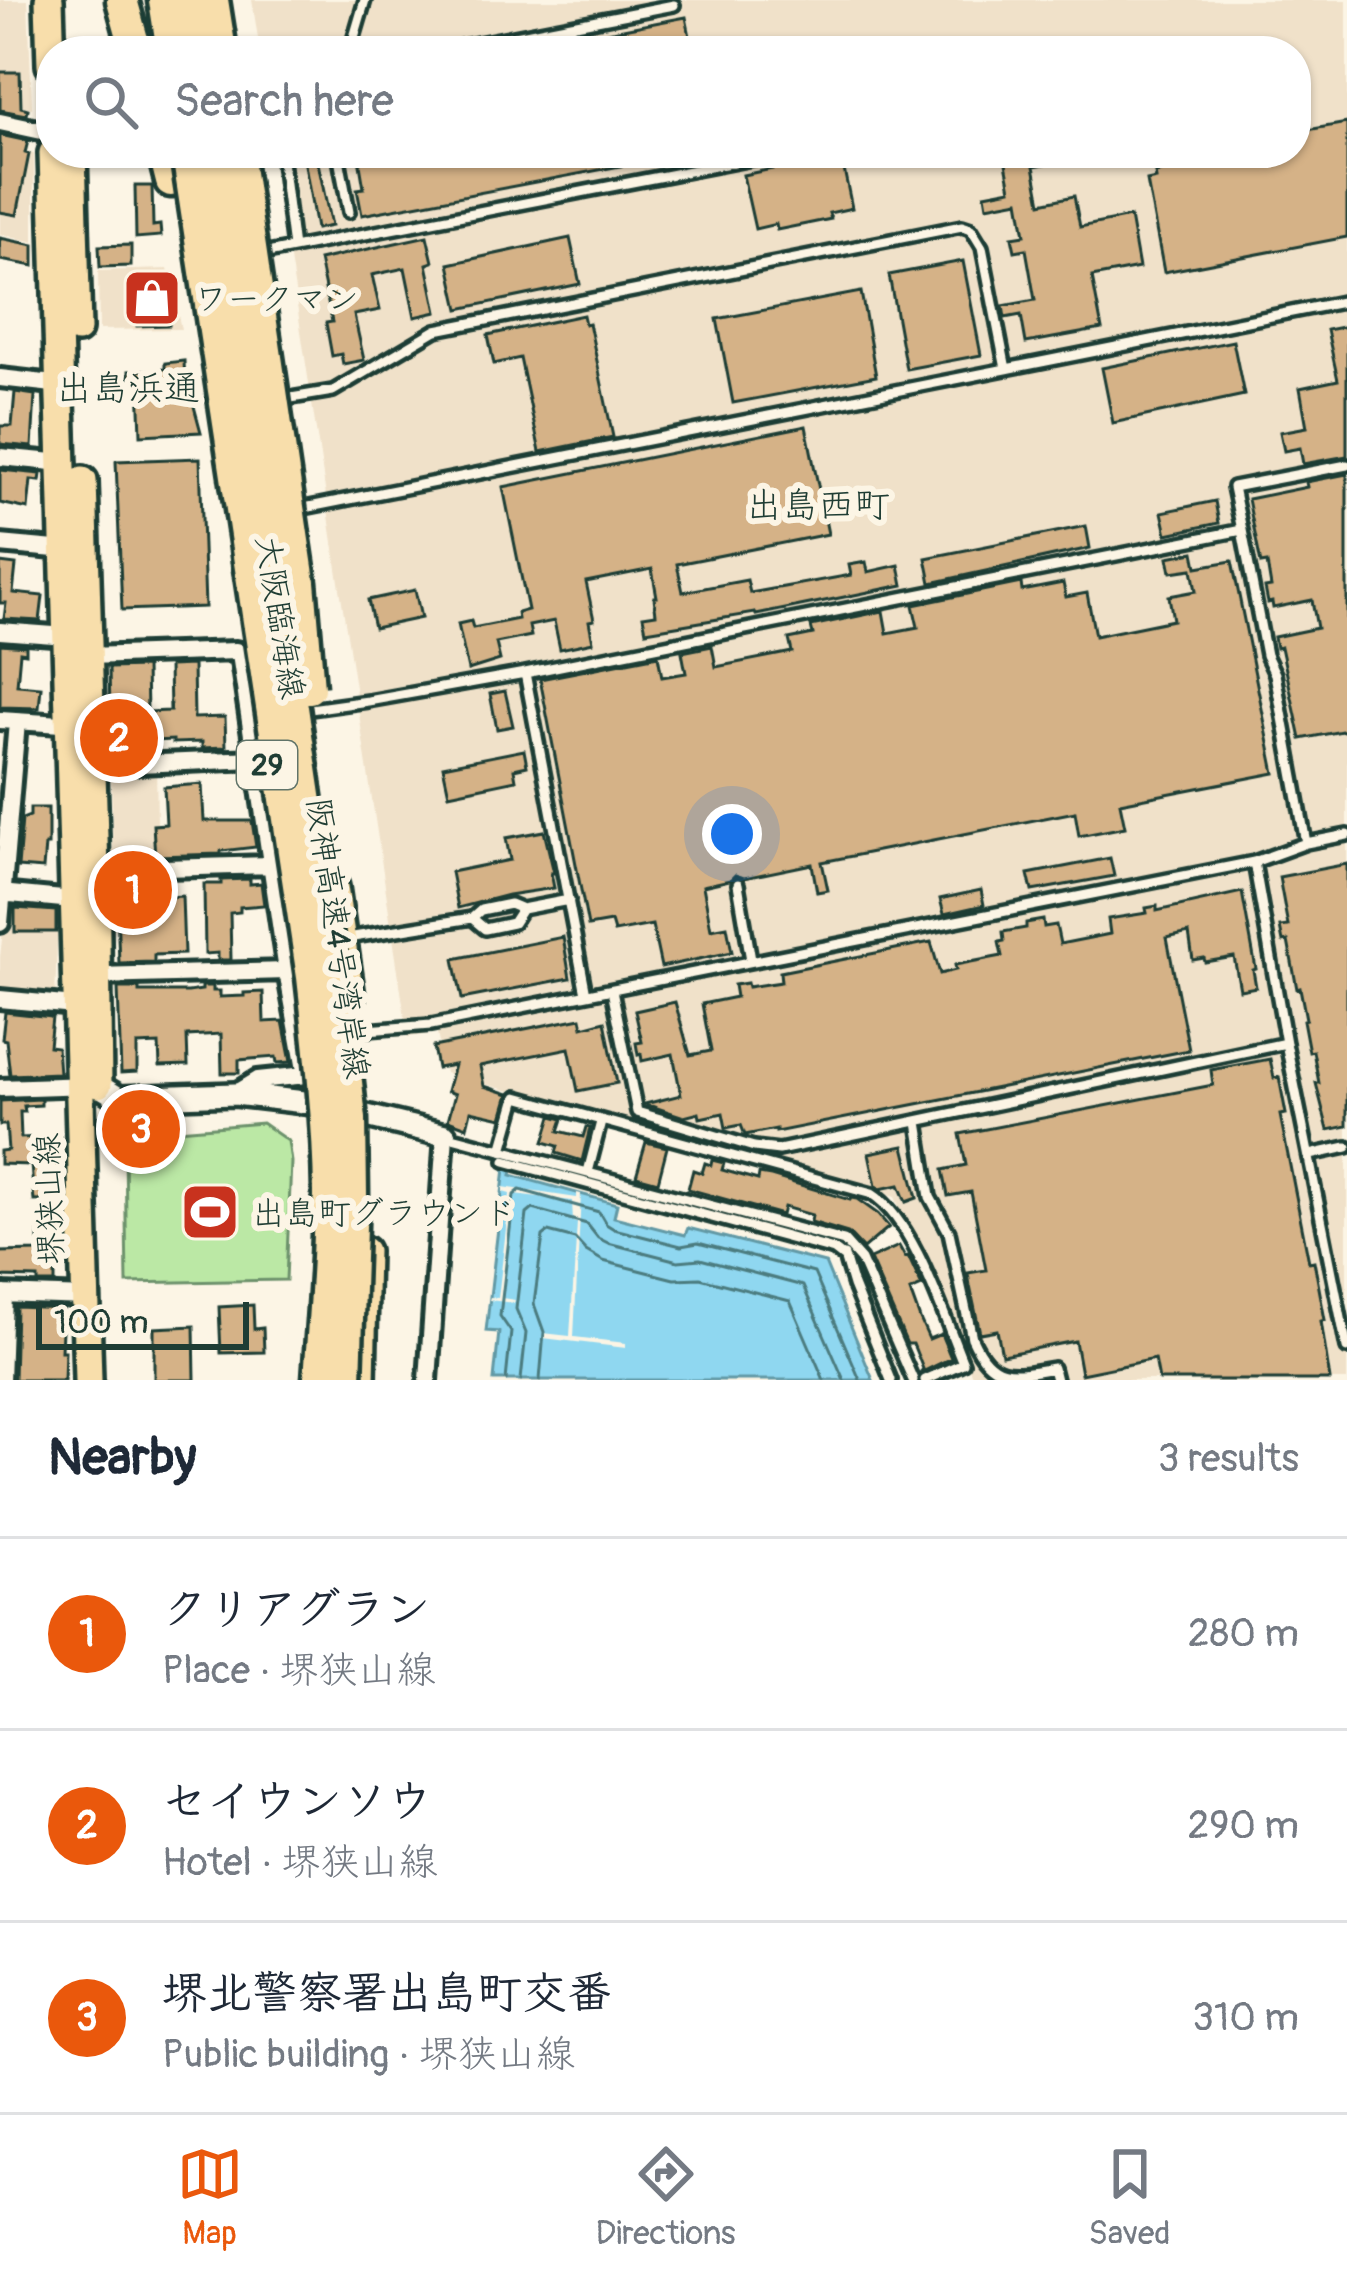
<!DOCTYPE html>
<html lang="en">
<head>
<meta charset="utf-8">
<style>
	:root { --surface:#fff; --page:#f6f6f7; --text:#1f2937; --muted:#747a83; --line:#e0e1e3; --accent:#ea580c }
	body { margin:0; font-family:Pangolin,"Klee One",sans-serif; background:var(--page); color:var(--text) }
	.scale { position:absolute; left:36px; bottom:30px; width:213px; box-sizing:border-box; padding-left:12px; border:6px solid #1f3d34; border-top:0; font-size:33px; line-height:42px; white-space:nowrap; color:#1f3d34; -webkit-text-stroke:9px #fcf5e5; paint-order:stroke }
	.you { position:absolute; left:732px; top:834px; width:42px; height:42px; margin:-30px; border:9px solid #fff; border-radius:50%; background:#1a73e8; box-shadow:0 0 0 18px #1a73e833 }
	.badge { display:grid; place-items:center; width:78px; height:78px; border-radius:50%; background:var(--accent); color:#fff; font-size:39px; font-weight:700 }
	.pin { position:absolute; translate:-50% -50%; border:6px solid #fff; box-shadow:0 3px 12px #0006 }
	.list { margin:0; padding:0; list-style:none }
	h2 { display:flex; justify-content:space-between; align-items:center; height:156px; margin:0; padding:0 48px; font-size:51px }
	h2 small { font-size:39px; font-weight:400; color:var(--muted) }
	.list li { display:grid; grid-template-columns:78px 1fr auto; gap:36px; align-items:center; box-sizing:border-box; height:192px; padding:0 48px; border-top:3px solid var(--line) }
	.list b { display:block; font-size:45px; white-space:nowrap }
	.list p { margin:0; font-size:39px; white-space:nowrap; color:var(--muted) }
	.list em { font-size:39px; font-style:normal; color:var(--muted) }
	.icon { flex:none; width:66px; height:66px; fill:none; stroke:currentColor; stroke-width:2; stroke-linecap:round; stroke-linejoin:round }
	.map { position:relative; flex:none; width:1347px; height:1380px; overflow:hidden }
	.search { position:absolute; background:var(--surface); box-shadow:0 3px 9px #0004; left:36px; right:36px; top:36px; height:132px; display:flex; align-items:center; gap:30px; box-sizing:border-box; padding:0 42px; border-radius:48px; color:var(--muted); font-size:45px }
	.sheet { height:732px; background:var(--surface) }
	nav { display:flex; justify-content:space-around; align-items:center; box-sizing:border-box; height:168px; border-top:3px solid var(--line); background:var(--surface); font-size:33px; color:var(--muted) }
	nav a { display:grid; justify-items:center; gap:6px }
	nav .on { color:var(--accent) }
	.map>svg:first-child { display:block }
</style>
</head>
<body>
<div class="map">
<svg width="1347" height="1380" viewBox="0 0 1347 1380">
	<rect width="100%" height="100%" fill="#fcf5e5"/>
	<filter id="ink" filterUnits="userSpaceOnUse"><feTurbulence type="fractalNoise" baseFrequency=".00833" numOctaves="2"/><feDisplacementMap in="SourceGraphic" scale="24" xChannelSelector="R" yChannelSelector="G"/><feConvolveMatrix kernelMatrix="1 2 1 2 8 2 1 2 1" color-interpolation-filters="sRGB"/></filter>
	<g filter="url(#ink)">
		<path fill="#f0e1c9" d="M 0,0 L 28,0 L 32,108 L 0,101 Z
			M 252,0 L 1347,0 L 1347,1380 L 974,1380 L 895,1197 L 445,1073 L 437,1033 L 408,1037 L 274,153 L 1296,153 L 1296,51 L 260,51 Z
			M 0,147 L 34,153 L 34,242 L 0,234 Z
			M 168,269 L 181,329 L 99,330 L 98,271 Z
			M 156,767 L 157,823 L 190,823 L 191,862 L 113,864 L 111,768 Z
			M 9,900 L 58,904 L 55,1002 L 0,996 L 0,957 L 6,903 Z"/>
		<path fill="#bbe8a5" stroke="#6d926c" stroke-width="3" d="M 262,1123 L 288,1141 L 291,1162 L 286,1280 L 127,1283 L 125,1152 L 134,1140 L 178,1130 Z"/>
		<path fill="#8fd7f0" stroke="#6299a5" stroke-width="3" d="M 505,1168 L 512,1169 L 511,1175 L 617,1204 L 614,1217 L 685,1235 L 688,1228 L 825,1263 L 873,1380 L 494,1380 L 499,1332 L 486,1331 Z"/>
		<path fill="#fcf5e5" d="M 503,1187 L 577,1198 L 577,1193 L 581,1194 L 574,1337 L 626,1343 L 626,1348 L 543,1338 L 543,1333 L 570,1336 L 577,1223 L 573,1222 L 572,1201 L 514,1194 L 502,1298 L 515,1300 L 514,1303 L 489,1300 L 490,1297 L 498,1298 L 510,1194 L 503,1192 Z"/>
		<g fill="none" stroke-linecap="round" stroke-linejoin="round">
			<path stroke="#4c7b7f" stroke-width="3" d="M 506,1380 L 511,1332 L 500,1316 L 514,1195 L 520,1190 L 599,1212 L 606,1224 L 614,1229 L 681,1246 L 698,1243 L 814,1273 L 860,1380
				M 521,1380 L 526,1333 L 516,1309 L 527,1214 L 533,1209 L 587,1224 L 598,1238 L 608,1243 L 678,1261 L 700,1259 L 803,1286 L 844,1380
				M 540,1380 L 544,1332 L 534,1304 L 543,1236 L 548,1232 L 575,1239 L 586,1251 L 603,1261 L 674,1279 L 700,1278 L 790,1301 L 824,1380"/>
		</g>
		<path fill="#d5b287" stroke="#1f3d34" stroke-width="3" d="M 686,17 L 693,51 L 539,51 L 539,45 Z
			M 0,72 L 20,72 L 21,107 L 28,109 L 27,115 L 0,110 Z
			M 1347,123 L 1347,237 L 1164,272 L 1147,181 L 1156,179 L 1155,173 L 1259,153 L 1296,153 L 1296,132 Z
			M 0,135 L 28,141 L 25,153 L 29,154 L 17,215 L 0,212 Z
			M 303,153 L 316,153 L 331,226 L 316,229 Z
			M 358,153 L 657,153 L 657,159 L 362,215 L 357,189 L 364,188 Z
			M 1004,153 L 1071,153 L 1071,159 L 1034,166 L 1041,203 L 1074,196 L 1080,227 L 1130,217 L 1139,268 L 1092,277 L 1102,329 L 1026,343 L 1021,315 L 1005,318 L 1003,306 L 1035,300 L 1026,249 L 1015,251 L 1012,237 L 1025,235 L 1019,200 L 987,206 L 985,194 L 1011,189 Z
			M 841,155 L 852,208 L 829,213 L 831,219 L 777,230 L 776,224 L 755,229 L 743,175 Z
			M 135,186 L 152,186 L 153,226 L 160,225 L 161,236 L 136,238 Z
			M 427,236 L 433,262 L 427,264 L 437,312 L 415,317 L 405,268 L 372,275 L 380,310 L 354,315 L 364,360 L 343,364 L 341,354 L 332,356 L 326,323 L 332,322 L 319,260 Z
			M 0,238 L 34,245 L 34,266 L 0,260 Z
			M 570,238 L 580,284 L 459,309 L 449,264 Z
			M 131,245 L 131,266 L 100,267 L 99,246 Z
			M 963,261 L 981,355 L 906,369 L 889,275 Z
			M 167,277 L 169,325 L 137,326 L 135,278 Z
			M 861,292 L 876,376 L 733,403 L 717,319 Z
			M 583,315 L 585,324 L 589,323 L 613,437 L 540,452 L 520,358 L 494,364 L 488,335 Z
			M 1347,326 L 1347,456 L 1303,464 L 1300,448 L 1284,451 L 1280,432 L 1307,427 L 1300,388 L 1338,380 L 1327,330 Z
			M 1233,341 L 1244,395 L 1113,423 L 1102,368 Z
			M 184,361 L 185,384 L 188,384 L 201,432 L 141,435 L 139,381 L 129,382 L 129,371 L 165,369 L 165,363 Z
			M 15,392 L 35,395 L 32,447 L 0,444 L 0,426 L 12,426 Z
			M 806,426 L 828,534 L 677,564 L 683,592 L 747,580 L 750,593 L 851,575 L 849,565 L 866,562 L 868,572 L 899,565 L 903,585 L 756,615 L 755,613 L 646,631 L 643,616 L 656,614 L 654,597 L 657,597 L 652,569 L 586,582 L 594,620 L 589,621 L 593,642 L 560,649 L 554,621 L 529,626 L 531,636 L 496,643 L 500,660 L 468,670 L 458,624 L 471,621 L 473,628 L 518,619 L 517,613 L 528,610 L 503,487 Z
			M 200,458 L 205,607 L 122,610 L 116,461 Z
			M 0,470 L 41,474 L 40,481 L 31,480 L 28,509 L 0,503 Z
			M 1347,474 L 1347,730 L 1301,739 L 1281,647 L 1276,648 L 1274,637 L 1317,628 L 1312,600 L 1273,608 L 1272,602 L 1268,603 L 1265,588 L 1271,587 L 1267,563 L 1261,564 L 1248,499 L 1307,487 L 1306,482 Z
			M 1215,501 L 1219,523 L 1167,534 L 1162,512 Z
			M 1086,526 L 1090,548 L 931,583 L 926,558 Z
			M 1194,552 L 1197,567 L 1232,561 L 1275,773 L 1120,803 L 1125,827 L 1079,836 L 1075,812 L 822,862 L 828,890 L 817,892 L 812,864 L 744,878 L 735,875 L 730,880 L 703,886 L 711,929 L 727,926 L 732,952 L 661,967 L 652,925 L 614,932 L 611,922 L 588,926 L 540,679 L 658,656 L 662,677 L 686,673 L 682,652 L 712,646 L 716,667 L 792,652 L 789,639 L 813,634 L 811,626 L 883,611 L 887,633 L 918,627 L 913,605 L 1021,583 L 1022,591 L 1063,583 L 1066,597 L 1087,593 L 1095,636 L 1173,620 L 1169,596 L 1196,591 L 1192,569 L 1171,572 L 1168,557 Z
			M 0,563 L 16,565 L 13,593 L 43,596 L 40,621 L 4,619 L 6,603 L 0,603 Z
			M 415,590 L 421,618 L 374,628 L 368,600 Z
			M 0,644 L 26,646 L 26,653 L 20,652 L 17,685 L 41,687 L 39,708 L 0,707 Z
			M 193,665 L 194,718 L 225,717 L 226,747 L 202,748 L 202,742 L 173,743 L 173,740 L 133,742 L 133,751 L 111,752 L 109,668 L 146,667 L 147,712 L 170,711 L 169,666 Z
			M 505,691 L 513,726 L 497,729 L 490,694 Z
			M 524,750 L 527,766 L 514,769 L 516,780 L 449,794 L 443,766 Z
			M 202,784 L 204,821 L 252,821 L 256,847 L 221,851 L 221,854 L 155,856 L 153,825 L 166,824 L 164,787 Z
			M 30,808 L 48,808 L 48,845 L 45,845 L 43,869 L 18,867 L 22,819 L 30,816 Z
			M 544,831 L 554,873 L 551,873 L 554,888 L 508,895 L 458,908 L 451,872 L 510,860 L 506,838 Z
			M 1110,858 L 1114,876 L 1032,891 L 1028,874 Z
			M 1347,864 L 1347,1126 L 1328,1130 L 1316,1083 L 1319,1083 L 1313,1051 L 1309,1052 L 1303,1020 L 1306,1019 L 1300,988 L 1297,989 L 1288,941 L 1283,942 L 1280,927 L 1288,926 L 1279,877 Z
			M 250,879 L 250,884 L 261,883 L 264,905 L 240,907 L 240,912 L 230,913 L 231,960 L 218,960 L 218,953 L 205,954 L 204,884 L 221,884 L 221,880 Z
			M 149,881 L 150,898 L 182,896 L 184,954 L 154,955 L 154,962 L 119,963 L 116,882 Z
			M 981,890 L 984,905 L 944,914 L 940,899 Z
			M 1242,892 L 1256,969 L 1253,970 L 1256,987 L 1240,990 L 1234,957 L 1205,962 L 1204,958 L 1193,960 L 1189,933 L 1167,938 L 1189,1050 L 776,1132 L 776,1129 L 745,1135 L 741,1125 L 726,1128 L 723,1113 L 700,1118 L 699,1113 L 684,1117 L 645,1104 L 681,1095 L 673,1054 L 642,1061 L 641,1054 L 638,1055 L 636,1043 L 642,1042 L 635,1011 L 675,1002 L 690,1055 L 711,1051 L 702,1004 L 736,997 L 734,985 L 747,983 L 748,987 L 781,982 L 780,972 L 931,942 L 940,974 L 956,970 L 955,965 L 1002,956 L 999,942 L 1004,941 L 1003,932 L 1026,928 L 1026,923 L 1043,920 L 1044,927 L 1056,925 L 1060,944 L 1110,934 L 1108,919 L 1147,913 L 1146,908 L 1157,906 L 1157,911 Z
			M 15,908 L 56,911 L 56,932 L 15,932 Z
			M 563,937 L 570,978 L 462,999 L 454,959 Z
			M 202,986 L 213,986 L 213,991 L 220,991 L 220,997 L 244,996 L 244,993 L 263,992 L 264,1022 L 283,1021 L 291,1062 L 277,1063 L 276,1057 L 239,1060 L 239,1073 L 222,1073 L 221,1034 L 187,1036 L 188,1065 L 160,1066 L 159,1044 L 137,1045 L 137,1072 L 121,1073 L 118,988 L 139,988 L 139,992 L 188,992 L 202,990 Z
			M 5,1012 L 52,1017 L 49,1046 L 57,1047 L 59,1073 L 10,1075 L 6,1040 L 2,1039 Z
			M 581,1018 L 583,1027 L 605,1021 L 617,1083 L 578,1091 L 569,1048 L 480,1066 L 484,1086 L 509,1094 L 502,1118 L 471,1111 L 467,1127 L 448,1120 L 455,1094 L 447,1091 L 454,1065 L 437,1068 L 433,1047 Z
			M 1270,1059 L 1274,1078 L 1279,1077 L 1286,1114 L 1280,1115 L 1309,1262 L 1314,1261 L 1325,1320 L 1321,1321 L 1330,1380 L 1159,1380 L 1155,1359 L 1081,1374 L 1075,1341 L 1002,1355 L 997,1330 L 980,1333 L 970,1286 L 968,1273 L 986,1270 L 971,1192 L 948,1196 L 943,1170 L 966,1165 L 960,1134 L 1213,1085 L 1211,1070 Z
			M 41,1099 L 41,1105 L 24,1106 L 25,1112 L 20,1112 L 21,1138 L 60,1136 L 62,1200 L 34,1201 L 31,1165 L 0,1164 L 0,1151 L 8,1150 L 6,1125 L 0,1125 L 0,1101 Z
			M 552,1116 L 563,1119 L 559,1131 L 583,1137 L 586,1127 L 590,1128 L 582,1161 L 556,1153 L 558,1146 L 544,1142 Z
			M 646,1142 L 667,1147 L 658,1182 L 636,1176 Z
			M 904,1146 L 917,1198 L 906,1202 L 899,1185 L 880,1189 L 876,1186 L 869,1153 Z
			M 712,1160 L 724,1163 L 722,1170 L 758,1180 L 759,1174 L 771,1176 L 850,1200 L 851,1198 L 857,1199 L 878,1214 L 889,1227 L 863,1249 L 848,1233 L 811,1222 L 812,1215 L 784,1207 L 782,1215 L 688,1189 L 693,1170 L 702,1173 L 705,1163 L 711,1165 Z
			M 62,1232 L 63,1266 L 55,1266 L 55,1283 L 38,1283 L 38,1278 L 0,1277 L 0,1252 L 38,1251 L 38,1233 Z
			M 899,1246 L 905,1257 L 908,1256 L 922,1286 L 910,1291 L 920,1319 L 929,1339 L 941,1334 L 951,1358 L 920,1373 L 923,1369 L 913,1344 L 907,1344 L 870,1259 Z
			M 253,1305 L 254,1329 L 263,1328 L 264,1352 L 221,1353 L 219,1307 Z
			M 16,1307 L 63,1309 L 61,1351 L 65,1351 L 64,1380 L 14,1380 Z
			M 194,1326 L 195,1380 L 154,1380 L 154,1328 Z"/>
		<g fill="none" stroke-linecap="round" stroke-linejoin="round">
			<defs>
				<path id="service" d="M 350,51 L 365,0
					M 437,51 L 674,5
					M 281,153 L 293,248
					M 338,153 L 349,212
					M 257,255 L 782,153
					M 1006,369 L 1347,301
					M 279,400 L 333,391 L 436,330 L 962,226 L 971,229 L 982,247 L 1006,369 L 294,510
					M 1242,530 L 1233,487 L 1347,465
					M 525,673 L 586,994
					M 303,710 L 368,701 L 525,673 L 1242,530 L 1266,655 L 1275,674 L 1306,843 L 1254,862 L 431,1025 L 354,1031
					M 1306,843 L 1347,835
					M 1254,862 L 1286,1043 L 1347,1348
					M 738,884 L 751,960
					M 472,918 L 485,929 L 513,923 L 522,909
					M 347,938 L 472,918 L 481,910 L 510,904 L 522,909 L 569,900
					M 612,990 L 637,1112 L 754,1147 L 779,1150 L 1286,1043
					M 918,1122 L 930,1197 L 949,1232 L 972,1338 C 991,1380 1010,1376 1053,1368 L 1056,1380
					M 445,1135 L 844,1241 L 861,1260 L 913,1380
					M 502,1150 L 517,1097 L 872,1194 C 913,1219 944,1317 963,1363 L 925,1380
					M 1310,1155 L 1347,1147
					M 505,1161 L 834,1250 L 843,1257
					M 588,1172 L 601,1122
					M 844,1256 L 853,1286 L 891,1380"/>
				<path id="minor" d="M 0,122 L 51,133
					M 0,378 L 62,385
					M 0,457 L 64,463
					M 0,544 L 66,550
					M 0,631 L 67,636
					M 89,656 L 236,651 L 240,654 L 287,971 L 306,1075 L 258,1080 L 235,1094
					M 0,720 L 77,725
					M 91,766 L 255,759
					M 95,870 L 272,865
					M 0,893 L 73,900
					M 0,923 L 17,722
					M 96,976 L 287,971
					M 0,999 L 75,1006
					M 0,1088 L 89,1085
					M 0,1294 L 87,1297
					M 1,1380 L 4,1294
					M 428,1380 L 445,1135"/>
				<path id="tertiary" d="M 98,1085 L 119,1098 L 235,1094 L 313,1103 L 445,1135"/>
				<path id="primary" d="M 49,0 L 51,65
					M 53,153 L 88,1380
					M 72,153 L 77,329
					M 83,481 L 95,870 L 98,1084
					M 334,887 L 350,997
					M 361,1380 L 364,1251"/>
				<path id="motorway" d="M 122,0 L 136,51
					M 164,0 L 172,51
					M 188,0 L 196,51
					M 213,0 L 221,51
					M 164,153 L 171,181"/>
			</defs>
			<use href="#service" stroke="#1f3d34" stroke-width="18"/>
			<use href="#minor" stroke="#1f3d34" stroke-width="26"/>
			<use href="#tertiary" stroke="#1f3d34" stroke-width="30"/>
			<use href="#primary" stroke="#1f3d34" stroke-width="36"/>
			<use href="#motorway" stroke="#1f3d34" stroke-width="39"/>
			<use href="#service" stroke="#fcf5e5" stroke-width="9"/>
			<use href="#minor" stroke="#fcf5e5" stroke-width="16"/>
			<use href="#tertiary" stroke="#fcf5e5" stroke-width="21"/>
			<use href="#primary" stroke="#f8deab" stroke-width="27"/>
			<use href="#motorway" stroke="#f8deab" stroke-width="30"/>
			<defs>
				<path id="motorway-bridge" d="M 187,153 L 312,977 C 320,1048 328,1120 329,1192 C 329,1255 323,1317 319,1380
					M 211,153 L 343,1046 L 351,1119 L 352,1196 L 346,1380
					M 237,153 L 300,582 L 309,688"/>
			</defs>
			<use href="#motorway-bridge" stroke="#1f3d34" stroke-width="39" stroke-linecap="butt"/>
			<use href="#motorway-bridge" stroke="#f8deab" stroke-width="30"/>
		</g>
	</g>
	<defs>
		<symbol id="shop-square" viewBox="-11 -11 22 22"><rect x="-9" y="-9" width="18" height="18" rx="4" fill="#c8321e" stroke="#fcf5e5"/><path d="M-5-2.5h2.3a2.7 3.5 0 0 1 5.4 0H5L5.5 6h-11ZM-1.5-2.5h3a1.5 2.3 0 0 0-3 0Z" fill="#fff"/></symbol>
		<symbol id="stadium-square" viewBox="-11 -11 22 22"><rect x="-9" y="-9" width="18" height="18" rx="4" fill="#c8321e" stroke="#fcf5e5"/><path d="M0-5a6.5 5 0 1 0 0 10a6.5 5 0 1 0 0-10ZM-3.5-1.8h7v3.6h-7Z" fill="#fff"/></symbol>
	</defs>
	<g fill-rule="evenodd">
		<use href="#shop-square" x="119" y="265" width="66" height="66"/>
		<use href="#stadium-square" x="177" y="1179" width="66" height="66"/>
	</g>
	<g text-anchor="middle" stroke-width="12" stroke-linejoin="round" paint-order="stroke">
		<rect fill="#fcf5e5" stroke="#617469" stroke-width="3" x="237" y="741" width="60" height="48" rx="9"/>
		<g font-size="30" font-weight="bold" fill="#1f3d34">
			<text x="267" y="775">29</text>
		</g>
		<g font-size="33" fill="#1f3d34" stroke="#fcf5e5" text-anchor="start">
			<text x="194" y="310">ワークマン</text>
			<text x="252" y="1224">出島町グラウンド</text>
		</g>
		<g font-size="33" fill="#1f3d34" stroke="#fcf5e5">
			<text transform="translate(281 617) rotate(81)" y="12">大阪臨海線</text>
			<text transform="translate(339 938) rotate(82)" y="12">阪神高速4号湾岸線</text>
			<text transform="translate(48 1199) rotate(-92)" y="12">堺狭山線</text>
		</g>
		<g font-size="36" fill="#1f3d34" stroke="#fcf5e5">
			<text x="128" y="400">出島浜通</text>
			<text x="818" y="517">出島西町</text>
		</g>
	</g>
</svg>
<div class="scale">100 m</div>
<div class="you"></div>
<div class="pin badge" style="left:133px;top:890px">1</div>
<div class="pin badge" style="left:119px;top:738px">2</div>
<div class="pin badge" style="left:141px;top:1129px">3</div>
<div class="search"><svg class="icon" aria-label="search" viewBox="0 0 24 24"><circle cx="10" cy="10" r="6"/><path d="M15 15l6 6"/></svg>Search here</div>
</div>
<section class="sheet">
<h2>Nearby<small>3 results</small></h2>
<ul class="list">
<li><span class="badge">1</span><div><b>クリアグラン</b><p>Place · 堺狭山線</p></div><em>280 m</em></li>
<li><span class="badge">2</span><div><b>セイウンソウ</b><p>Hotel · 堺狭山線</p></div><em>290 m</em></li>
<li><span class="badge">3</span><div><b>堺北警察署出島町交番</b><p>Public building · 堺狭山線</p></div><em>310 m</em></li>
</ul>
</section>
<nav>
<a class="on"><svg class="icon" aria-label="map" viewBox="0 0 24 24"><path d="M3 6l6-2 6 2 6-2v14l-6 2-6-2-6 2zM9 4v14M15 6v14"/></svg>Map</a>
<a><svg class="icon" aria-label="directions" viewBox="0 0 24 24"><path d="M12 3l9 9-9 9-9-9zM9 14v-3h6M13 9l2 2-2 2"/></svg>Directions</a>
<a><svg class="icon" aria-label="saved" viewBox="0 0 24 24"><path d="M7 4h10v16l-5-4-5 4z"/></svg>Saved</a>
</nav>
</body>
</html>
